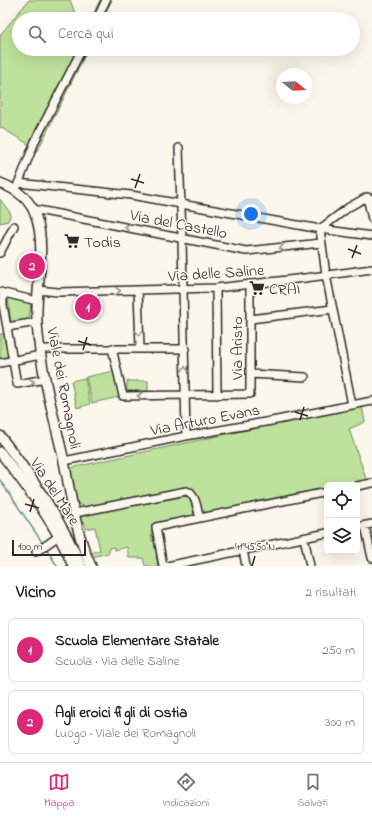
<!DOCTYPE html>
<html lang="it">
<head>
<meta charset="utf-8">
<style>
	:root { --surface:#fff; --page:#f2f2f2; --text:#222; --muted:#767676; --line:#e0e0e0; --accent:#db2777 }
	body { margin:0; font-family:"Indie Flower",sans-serif; background:var(--page); color:var(--text) }
	.controls { position:absolute; right:12px; bottom:12px; display:grid; overflow:hidden; border-radius:6px; box-shadow:0 4px 16px #0002 }
	.controls button { width:36px; height:36px; display:grid; place-items:center; padding:0; border:0; border-bottom:1px solid var(--line); background:var(--surface); color:var(--text); font:20px sans-serif }
	.compass { position:absolute; left:276px; top:68px; width:36px; height:36px; border-radius:50%; background:var(--surface); box-shadow:0 4px 16px #0002; rotate:108deg }
	.scale { position:absolute; left:12px; bottom:10px; width:74px; box-sizing:border-box; padding-left:4px; border:2px solid #2b2b2b; border-top:0; font-size:11px; line-height:14px; white-space:nowrap; color:#2b2b2b; -webkit-text-stroke:3px #fbf7ec; paint-order:stroke }
	.you { position:absolute; left:251px; top:214px; width:14px; height:14px; margin:-10px; border:3px solid #fff; border-radius:50%; background:#1a73e8; box-shadow:0 0 0 6px #1a73e833 }
	.badge { display:grid; place-items:center; width:26px; height:26px; border-radius:50%; background:var(--accent); color:#fff; font-size:13px; font-weight:700 }
	.pin { position:absolute; translate:-50% -50%; border:2px solid #fff; box-shadow:0 1px 4px #0006 }
	.list { margin:0; padding:0; list-style:none }
	h2 { display:flex; justify-content:space-between; align-items:center; height:52px; margin:0; padding:0 16px; font-size:17px }
	h2 small { font-size:13px; font-weight:400; color:var(--muted) }
	.list li { display:grid; grid-template-columns:26px 1fr auto; gap:12px; align-items:center; box-sizing:border-box; height:64px; margin:0 8px 8px; padding:0 8px; border:1px solid var(--line); border-radius:6px }
	.list b { display:block; font-size:15px; white-space:nowrap }
	.list p { margin:0; font-size:13px; white-space:nowrap; color:var(--muted) }
	.list em { font-size:13px; font-style:normal; color:var(--muted) }
	.icon { flex:none; width:22px; height:22px; fill:none; stroke:currentColor; stroke-width:2; stroke-linecap:round; stroke-linejoin:round }
	.map { position:relative; flex:none; width:372px; height:566px; overflow:hidden }
	.search { position:absolute; background:var(--surface); box-shadow:0 4px 16px #0002; left:12px; right:12px; top:12px; height:44px; display:flex; align-items:center; gap:10px; box-sizing:border-box; padding:0 14px; border-radius:22px; color:var(--muted); font-size:15px }
	.sheet { height:196px; background:var(--surface) }
	nav { display:flex; justify-content:space-around; align-items:center; box-sizing:border-box; height:56px; border-top:1px solid var(--line); background:var(--surface); font-size:11px; color:var(--muted) }
	nav a { display:grid; justify-items:center; gap:2px }
	nav .on { color:var(--accent) }
	.map>svg:first-child { display:block }
</style>
</head>
<body>
<div class="map">
<svg width="372" height="566" viewBox="0 0 372 566">
	<rect width="100%" height="100%" fill="#fbf7ec"/>
	<filter id="ink" filterUnits="userSpaceOnUse"><feTurbulence type="fractalNoise" baseFrequency=".025" numOctaves="2"/><feDisplacementMap in="SourceGraphic" scale="8" xChannelSelector="R" yChannelSelector="G"/><feConvolveMatrix kernelMatrix="1 2 1 2 8 2 1 2 1" color-interpolation-filters="sRGB"/></filter>
	<g filter="url(#ink)">
		<path fill="#bee19b" stroke="#748663" d="M 29,0 L 70,0 L 77,19 L 19,19 L 19,49 L 88,49 L 38,150 L 0,127 L 0,35 Z
			M 100,0 L 112,0 L 102,19 L 91,19 Z
			M 0,199 L 11,214 L 8,221 L 0,223 Z
			M 8,298 L 31,301 L 29,320 L 11,323 Z
			M 0,334 L 4,334 L 8,357 L 0,358 Z
			M 114,371 L 119,397 L 92,403 L 86,377 Z
			M 85,378 L 90,404 L 77,408 L 71,381 Z
			M 127,381 L 148,381 L 148,391 L 127,391 Z
			M 362,405 L 365,422 L 349,429 L 367,481 L 349,485 L 327,485 L 327,489 L 208,513 L 202,510 L 193,487 L 90,508 L 82,506 L 76,502 L 70,468 Z
			M 188,496 L 191,498 L 194,511 L 193,515 L 151,530 L 152,541 L 156,540 L 159,555 L 156,556 L 158,566 L 145,566 L 143,558 L 129,558 L 127,547 L 115,550 L 114,547 L 109,548 L 109,553 L 91,557 L 90,553 L 100,550 L 95,527 L 86,529 L 84,522 L 81,523 L 80,515 Z"/>
		<g fill="none" stroke-linecap="round" stroke-linejoin="round">
			<path stroke="#659698" stroke-width="1.5" d="M 0,480 L 44,545
				M 46,548 L 57,566"/>
			<defs>
				<path id="minor" d="M 97,19 L 106,0
					M 179,148 L 182,238 L 186,436
					M 18,183 L 131,195 L 320,229 L 372,236
					M 17,187 L 36,139 L 82,49
					M 367,197 L 372,219
					M 33,209 L 246,251 L 321,243
					M 0,253 L 14,226
					M 216,288 L 217,395
					M 38,290 L 58,292 L 216,288 L 305,278 L 372,269
					M 138,290 L 140,348
					M 0,292 L 37,301
					M 3,293 L 3,305 L 17,384 L 46,379
					M 250,319 L 333,309
					M 7,327 L 37,322
					M 112,348 L 123,396 L 250,394 L 250,284
					M 40,349 L 185,349
					M 0,363 L 41,355
					M 250,374 L 305,377
					M 352,405 L 326,275 L 320,229 L 349,207 L 367,197 L 372,199
					M 64,461 L 186,436 L 277,420 L 372,401
					M 357,486 L 372,483
					M 75,513 L 186,491 C 196,493 197,509 200,518
					M 357,527 L 372,524
					M 366,530 L 372,558
					M 305,542 L 310,566
					M 36,552 L 59,536
					M 244,555 L 246,566
					M 163,566 L 156,527 L 327,492
					M 167,566 L 327,533"/>
				<path id="major" d="M 0,183 C 16,189 31,200 36,217 C 47,247 35,290 37,323 C 40,368 53,413 63,457 C 71,494 75,532 91,566
					M 0,436 C 31,476 61,519 81,566
					M 0,452 C 27,487 56,524 73,566"/>
			</defs>
			<use href="#minor" stroke="#2b2b2b" stroke-width="10"/>
			<use href="#major" stroke="#2b2b2b" stroke-width="12"/>
			<use href="#minor" stroke="#fbf7ec" stroke-width="7"/>
			<use href="#major" stroke="#fbf7ec" stroke-width="9"/>
		</g>
		<defs><path id="oneway-chevron" d="M-2-3.5L2.5 0L-2 3.5" fill="none" stroke-width="1.6" stroke-linecap="round" stroke-linejoin="round"/></defs>
		<g stroke="#93918c">
			<use href="#oneway-chevron" transform="translate(127 227) rotate(-169)"/>
			<use href="#oneway-chevron" transform="translate(282 248) rotate(175)"/>
			<use href="#oneway-chevron" transform="translate(118 291) rotate(-2)"/>
			<use href="#oneway-chevron" transform="translate(139 333) rotate(88)"/>
			<use href="#oneway-chevron" transform="translate(185 369) rotate(-91)"/>
			<use href="#oneway-chevron" transform="translate(32 382) rotate(-10)"/>
			<use href="#oneway-chevron" transform="translate(140 396) rotate(180)"/>
		</g>
	</g>
	<path fill="none" stroke="#2b2b2b" stroke-width="1.5" d="M 131,179 L 144,183M 135,188 L 140,174M 348,249 L 361,254M 352,258 L 357,245M 78,341 L 91,345M 83,350 L 87,337M 295,412 L 308,416M 300,420 L 304,407M 25,504 L 39,508M 30,512 L 34,499M 252,566 L 255,556"/>
	<defs>
		<symbol id="supermarket-bare" viewBox="-9 -9 18 18"><path d="M-6-5.5h2.5l.6 2H6L4.5 2H-2.5L-4.4-4H-6ZM-1.5 3.2a1.3 1.3 0 1 0 .1 0ZM3 3.2a1.3 1.3 0 1 0 .1 0Z" fill="#2b2b2b" stroke="#fbf7ec" stroke-width="2.5" paint-order="stroke"/></symbol>
	</defs>
	<g fill-rule="evenodd">
		<use href="#supermarket-bare" x="61" y="230" width="22" height="22"/>
		<use href="#supermarket-bare" x="246" y="277" width="22" height="22"/>
	</g>
	<g text-anchor="middle" stroke-width="3" stroke-linejoin="round" paint-order="stroke">
		<g font-size="16" fill="#2b2b2b" stroke="#fbf7ec">
			<text transform="translate(179 223) rotate(11)" y="6">Via del Castello</text>
			<text transform="translate(216 272) rotate(-4)" y="6">Via delle Saline</text>
			<text transform="translate(236 348) rotate(-90)" y="6">Via Aristo</text>
			<text transform="translate(65 388) rotate(79)" y="6">Viale dei Romagnoli</text>
			<text transform="translate(205 419) rotate(-11)" y="6">Via Arturo Evans</text>
			<text transform="translate(56 491) rotate(57)" y="6">Via del Mare</text>
		</g>
		<g font-size="16" fill="#2b2b2b" stroke="#fbf7ec" text-anchor="start">
			<text x="84" y="247">Todis</text>
			<text x="269" y="294">CRAI</text>
		</g>
	</g>
	<g font-size="10" text-anchor="middle" fill="#2b2b2b" stroke="#fbf7ec" stroke-width="3" stroke-linejoin="round" paint-order="stroke">
		<text x="255" y="550">41°45'50"N</text>
	</g>
</svg>
<div class="controls">
<button><svg class="icon" aria-label="locate" viewBox="0 0 24 24"><circle cx="12" cy="12" r="6"/><path d="M12 2v4M12 18v4M2 12h4M18 12h4"/></svg></button>
<button><svg class="icon" aria-label="layers" viewBox="0 0 24 24"><path d="M12 4l9 5-9 5-9-5zM3 14l9 5 9-5"/></svg></button>
</div>
<svg class="compass" viewBox="-18 -18 36 36"><path d="M0-13l5 13h-10z" fill="#e53935"/><path d="M0 13l5-13h-10z" fill="#767676"/></svg>
<div class="scale">100 m</div>
<div class="you"></div>
<div class="pin badge" style="left:88px;top:307px">1</div>
<div class="pin badge" style="left:32px;top:266px">2</div>
<div class="search"><svg class="icon" aria-label="search" viewBox="0 0 24 24"><circle cx="10" cy="10" r="6"/><path d="M15 15l6 6"/></svg>Cerca qui</div>
</div>
<section class="sheet">
<h2>Vicino<small>2 risultati</small></h2>
<ul class="list">
<li><span class="badge">1</span><div><b>Scuola Elementare Statale</b><p>Scuola · Via delle Saline</p></div><em>250 m</em></li>
<li><span class="badge">2</span><div><b>Agli eroici figli di Ostia</b><p>Luogo · Viale dei Romagnoli</p></div><em>300 m</em></li>
</ul>
</section>
<nav>
<a class="on"><svg class="icon" aria-label="map" viewBox="0 0 24 24"><path d="M3 6l6-2 6 2 6-2v14l-6 2-6-2-6 2zM9 4v14M15 6v14"/></svg>Mappa</a>
<a><svg class="icon" aria-label="directions" viewBox="0 0 24 24"><path d="M12 3l9 9-9 9-9-9zM9 14v-3h6M13 9l2 2-2 2"/></svg>Indicazioni</a>
<a><svg class="icon" aria-label="saved" viewBox="0 0 24 24"><path d="M7 4h10v16l-5-4-5 4z"/></svg>Salvati</a>
</nav>
</body>
</html>
